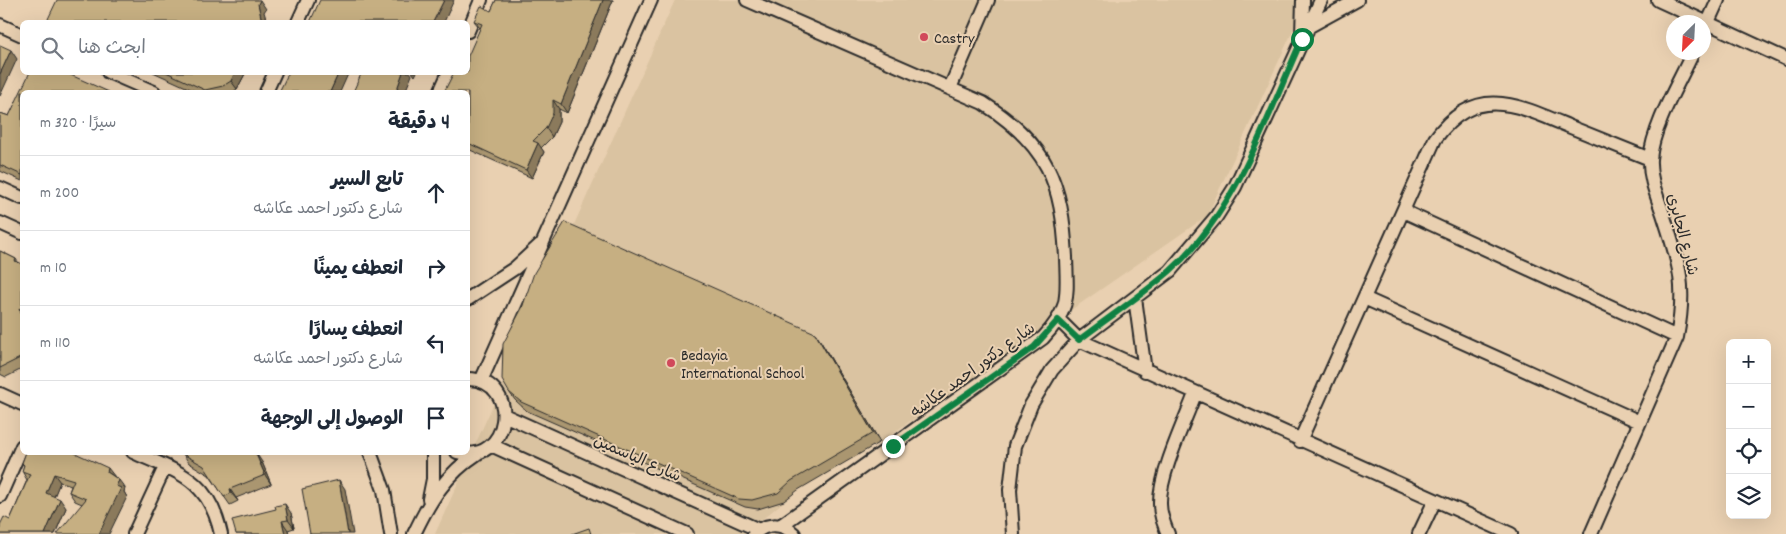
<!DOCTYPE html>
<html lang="ar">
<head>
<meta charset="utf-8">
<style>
	:root { --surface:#fff; --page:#f2f2f3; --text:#1f2937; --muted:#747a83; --line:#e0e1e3 }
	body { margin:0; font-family:Dekko,"Playpen Sans Arabic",sans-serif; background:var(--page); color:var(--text); direction:rtl }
	.controls { position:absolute; right:15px; bottom:15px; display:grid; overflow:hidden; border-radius:8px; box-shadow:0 5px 20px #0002 }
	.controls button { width:45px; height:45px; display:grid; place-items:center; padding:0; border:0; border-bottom:1px solid var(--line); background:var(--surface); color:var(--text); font:25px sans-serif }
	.compass { position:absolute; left:1666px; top:15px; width:45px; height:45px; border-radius:50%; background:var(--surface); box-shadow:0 5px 20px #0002; rotate:204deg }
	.stop { position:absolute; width:15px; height:15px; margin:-11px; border:4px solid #0b8043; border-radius:50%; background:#fff }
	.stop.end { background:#0b8043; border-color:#fff; box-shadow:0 1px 5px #0008 }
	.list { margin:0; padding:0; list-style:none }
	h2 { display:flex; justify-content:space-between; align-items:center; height:65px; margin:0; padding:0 20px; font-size:21px }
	h2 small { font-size:16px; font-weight:400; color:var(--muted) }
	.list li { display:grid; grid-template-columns:32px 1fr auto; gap:15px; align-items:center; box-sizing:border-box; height:75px; padding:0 20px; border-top:1px solid var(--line) }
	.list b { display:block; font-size:19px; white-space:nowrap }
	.list p { margin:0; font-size:16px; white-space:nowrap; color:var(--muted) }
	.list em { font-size:16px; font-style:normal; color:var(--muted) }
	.icon { flex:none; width:28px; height:28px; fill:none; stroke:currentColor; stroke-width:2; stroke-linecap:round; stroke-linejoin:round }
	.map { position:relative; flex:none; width:1786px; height:534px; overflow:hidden; direction:ltr }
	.search { position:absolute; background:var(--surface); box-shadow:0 5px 20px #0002; left:20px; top:20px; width:450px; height:55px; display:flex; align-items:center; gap:12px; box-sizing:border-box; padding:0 18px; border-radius:8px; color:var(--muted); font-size:19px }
	.panel { position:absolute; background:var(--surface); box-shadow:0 5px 20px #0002; left:20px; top:90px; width:450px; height:365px; border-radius:8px; direction:rtl }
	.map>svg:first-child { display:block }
</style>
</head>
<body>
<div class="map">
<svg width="1786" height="534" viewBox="0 0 1786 534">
	<rect width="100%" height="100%" fill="#e9d0b1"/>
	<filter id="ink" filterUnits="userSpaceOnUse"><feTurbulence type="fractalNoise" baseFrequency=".02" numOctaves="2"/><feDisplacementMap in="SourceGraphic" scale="10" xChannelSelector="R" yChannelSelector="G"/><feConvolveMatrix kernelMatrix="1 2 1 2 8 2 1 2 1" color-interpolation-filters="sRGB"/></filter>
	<g filter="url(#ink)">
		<path fill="#dac3a1" d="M 675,0 L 1307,0 L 1207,216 L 880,442 L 798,490 L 744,534 L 435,534 Z"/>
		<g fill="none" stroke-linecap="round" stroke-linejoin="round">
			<defs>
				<path id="minor" d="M 747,0 L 983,103 C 1048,145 1062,182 1066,257 C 1067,296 1071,308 1043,338 L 780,526
					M 1658,0 L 1786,59
					M 298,22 L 308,0
					M 0,25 L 22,35
					M 1308,27 L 1357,0
					M 468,31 L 481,0
					M 1704,31 L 1718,0
					M 1302,35 L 1303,0
					M 108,72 L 154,92
					M 950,88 L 988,0
					M 266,92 L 275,72
					M 440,92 L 449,72
					M 0,188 L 22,198
					M 1403,211 L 1677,337
					M 0,223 L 22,233
					M 1135,298 L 1145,371
					M 1364,298 L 1640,422
					M 468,299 L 515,268 L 540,245
					M 1059,320 L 1079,340 L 1511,534
					M 481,381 L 651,0
					M 0,394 L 22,404
					M 504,415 L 759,530
					M 1300,441 L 1435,139 C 1475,84 1516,104 1568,126 C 1596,137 1623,148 1650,159
					M 491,445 L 687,534
					M 133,452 C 180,473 209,479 221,534
					M 370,452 L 384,490 L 391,534
					M 457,452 C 510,467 523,380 468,379
					M 0,496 L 22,446
					M 429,499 L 433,479 L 433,452
					M 134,534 L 165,467
					M 414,534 C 430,500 446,474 478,453
					M 754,534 C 766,523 782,522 794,534
					M 1013,534 L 1010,490 L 1015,446 L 1031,405 L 1052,370 L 1079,340 L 1170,271 L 1216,217 L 1235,187 L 1321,0
					M 1168,534 C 1164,524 1160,515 1160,504 C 1159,475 1184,423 1195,394
					M 1419,534 L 1435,500
					M 1591,534 L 1677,337 C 1687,285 1679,263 1663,214 C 1657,196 1649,178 1650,159 C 1653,125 1679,83 1693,52"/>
			</defs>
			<use href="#minor" stroke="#2b2b2b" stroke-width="16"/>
			<use href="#minor" stroke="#e9d0b1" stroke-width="12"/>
		</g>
		<path fill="#aa9670" stroke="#2b2b2b" d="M 496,0 L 613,0 L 567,113 L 559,109 L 559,122 L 552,137 L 541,148 L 544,152 L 532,178 L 468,149 L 468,72 L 480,28 L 474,21 L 491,11 Z
			M 153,72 L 246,72 L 237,89 L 233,92 L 197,92 Z
			M 22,92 L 22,181 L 0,171 L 0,113 L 9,116 Z
			M 0,251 L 16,259 L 18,262 L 22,264 L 22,369 L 6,377 L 0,374 Z
			M 815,333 L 821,342 L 880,442 L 798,490 L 784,501 L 758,509 L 745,507 L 527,411 L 515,400 L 509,392 Z
			M 183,454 L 262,462 L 271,484 L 236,498 L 238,501 L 230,505 L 209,475 L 189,463 Z
			M 22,463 L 115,477 L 125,488 L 124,492 L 127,497 L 82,504 L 75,501 L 69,492 L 71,486 L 60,482 L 54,496 L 66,508 L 55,534 L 0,534 L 10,520 L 27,480 L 22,471 L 24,466 Z
			M 291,513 L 294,528 L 288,530 L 289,534 L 236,534 Z"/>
		<path fill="#8b7a5b" stroke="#2b2b2b" d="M 260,0 L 266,9 L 264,12 L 267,22 L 262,22 L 258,4 Z
			M 444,0 L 454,0 L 444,22 L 433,22 Z
			M 603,0 L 613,0 L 567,113 L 561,104 Z
			M 11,50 L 17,59 L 0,96 L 0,74 Z
			M 235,72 L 246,72 L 237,89 L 231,81 Z
			M 339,72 L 349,72 L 340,92 L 330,92 Z
			M 403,72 L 410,72 L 412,75 L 405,92 L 396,92 Z
			M 412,72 L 417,72 L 415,76 Z
			M 553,100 L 559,109 L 559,122 L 552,137 L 546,128 Z
			M 538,143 L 544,152 L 532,178 L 526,170 Z
			M 815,333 L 821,342 L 880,442 L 873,433 Z
			M 256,453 L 262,462 L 271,484 L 265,475 Z
			M 108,468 L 115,477 L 107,472 Z
			M 54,474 L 60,482 L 52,502 L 46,493 Z
			M 119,480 L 125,488 L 124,492 L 127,497 L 109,534 L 99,534 L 116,486 Z
			M 339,480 L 345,489 L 353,534 L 348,534 Z
			M 230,489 L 238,501 L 231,493 Z
			M 60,499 L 66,508 L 55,534 L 45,534 Z
			M 285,504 L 291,513 L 294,528 L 288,520 Z
			M 282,521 L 288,530 L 289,534 L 285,534 Z"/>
		<path fill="#c6af82" stroke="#2b2b2b" d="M 57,0 L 260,0 L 258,4 L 262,22 L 55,22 L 48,19 Z
			M 320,0 L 444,0 L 433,22 L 310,22 Z
			M 496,0 L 603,0 L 561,104 L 553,100 L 553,113 L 546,128 L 533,141 L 538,143 L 526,170 L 468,143 L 468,92 L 444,92 L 454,72 L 468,72 L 468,56 L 482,24 L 474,21 L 481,6 L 491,11 Z
			M 0,45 L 11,50 L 0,74 Z
			M 30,72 L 64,72 L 109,92 L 22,92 L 22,175 L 0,165 L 0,113 L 9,116 Z
			M 166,72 L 235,72 L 231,81 L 223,86 L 205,90 Z
			M 289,72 L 339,72 L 330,92 L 279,92 Z
			M 362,72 L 403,72 L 396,92 L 353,92 Z
			M 565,222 L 815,333 L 873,433 L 791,481 L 778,493 L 752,500 L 739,499 L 521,402 L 509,392 L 502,380 L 503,344 L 522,308 L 534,273 Z
			M 0,251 L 16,259 L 15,261 L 22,264 L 22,310 L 19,308 L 22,315 L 22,353 L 20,358 L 0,368 Z
			M 26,452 L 73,452 L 108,468 L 107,472 L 119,480 L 116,486 L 121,488 L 99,534 L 57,534 L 86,499 L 69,492 L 74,480 L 54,474 L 46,493 L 60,499 L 45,534 L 0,534 L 0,525 L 4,517 L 10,520 L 30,474 L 22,471 L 24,465 L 22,463 Z
			M 183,452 L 255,452 L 265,475 L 230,489 L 231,493 L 224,497 L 204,466 L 183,454 Z
			M 339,480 L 348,534 L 310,534 L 302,489 Z
			M 285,504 L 288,520 L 282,521 L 285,534 L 236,534 L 232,520 L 276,509 L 275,506 Z
			M 589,528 L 591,534 L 572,534 Z"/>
	</g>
	<g fill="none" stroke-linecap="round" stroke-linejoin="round" filter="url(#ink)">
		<path stroke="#0b8043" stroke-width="6" d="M 893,446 L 1034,347 L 1058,320 L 1079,340 C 1109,317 1141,296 1170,271 C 1237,211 1266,119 1302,39"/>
	</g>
	<g fill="#d1495b" stroke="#e9d0b1" stroke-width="2">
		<circle cx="924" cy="37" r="5"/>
		<circle cx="671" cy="363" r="5"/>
	</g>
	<g text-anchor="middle" stroke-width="4" stroke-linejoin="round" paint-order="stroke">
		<g font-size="16" fill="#2b2b2b" stroke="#e9d0b1" text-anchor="start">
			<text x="934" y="43">Castry</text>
			<text x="681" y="360">Bedayia<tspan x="681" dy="18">International School</tspan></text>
		</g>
		<g font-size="16" fill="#2b2b2b" stroke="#e9d0b1">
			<text transform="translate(1684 234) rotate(75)" y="6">شارع الجابرى</text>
			<text transform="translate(972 369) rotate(-36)" y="6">شارع دكتور احمد عكاشه</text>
			<text transform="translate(638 457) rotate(24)" y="6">شارع الياسمين</text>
		</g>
	</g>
</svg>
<div class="controls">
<button>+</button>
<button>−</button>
<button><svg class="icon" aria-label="locate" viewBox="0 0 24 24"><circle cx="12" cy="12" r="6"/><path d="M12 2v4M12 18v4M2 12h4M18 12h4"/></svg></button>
<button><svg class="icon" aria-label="layers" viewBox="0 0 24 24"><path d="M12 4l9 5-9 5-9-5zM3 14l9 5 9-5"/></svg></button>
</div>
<svg class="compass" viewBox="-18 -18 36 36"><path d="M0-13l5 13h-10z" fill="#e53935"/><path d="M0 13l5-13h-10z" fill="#747a83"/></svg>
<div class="stop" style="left:1302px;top:39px"></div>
<div class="stop end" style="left:893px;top:446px"></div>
<div class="search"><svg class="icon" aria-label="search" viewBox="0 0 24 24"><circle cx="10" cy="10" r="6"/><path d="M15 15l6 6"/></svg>ابحث هنا</div>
<section class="panel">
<h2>4 دقيقة<small>سيرًا · 320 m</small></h2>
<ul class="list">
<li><svg class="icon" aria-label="ahead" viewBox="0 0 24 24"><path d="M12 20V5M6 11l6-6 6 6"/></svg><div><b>تابع السير</b><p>شارع دكتور احمد عكاشه</p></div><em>200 m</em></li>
<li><svg class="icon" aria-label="right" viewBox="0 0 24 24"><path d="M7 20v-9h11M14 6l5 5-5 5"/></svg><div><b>انعطف يمينًا</b></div><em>10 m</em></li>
<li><svg class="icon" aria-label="left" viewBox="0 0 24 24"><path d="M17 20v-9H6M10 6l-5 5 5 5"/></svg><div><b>انعطف يسارًا</b><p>شارع دكتور احمد عكاشه</p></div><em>110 m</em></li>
<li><svg class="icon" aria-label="arrive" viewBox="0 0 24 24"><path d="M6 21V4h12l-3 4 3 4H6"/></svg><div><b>الوصول إلى الوجهة</b></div></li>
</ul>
</section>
</div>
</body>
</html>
